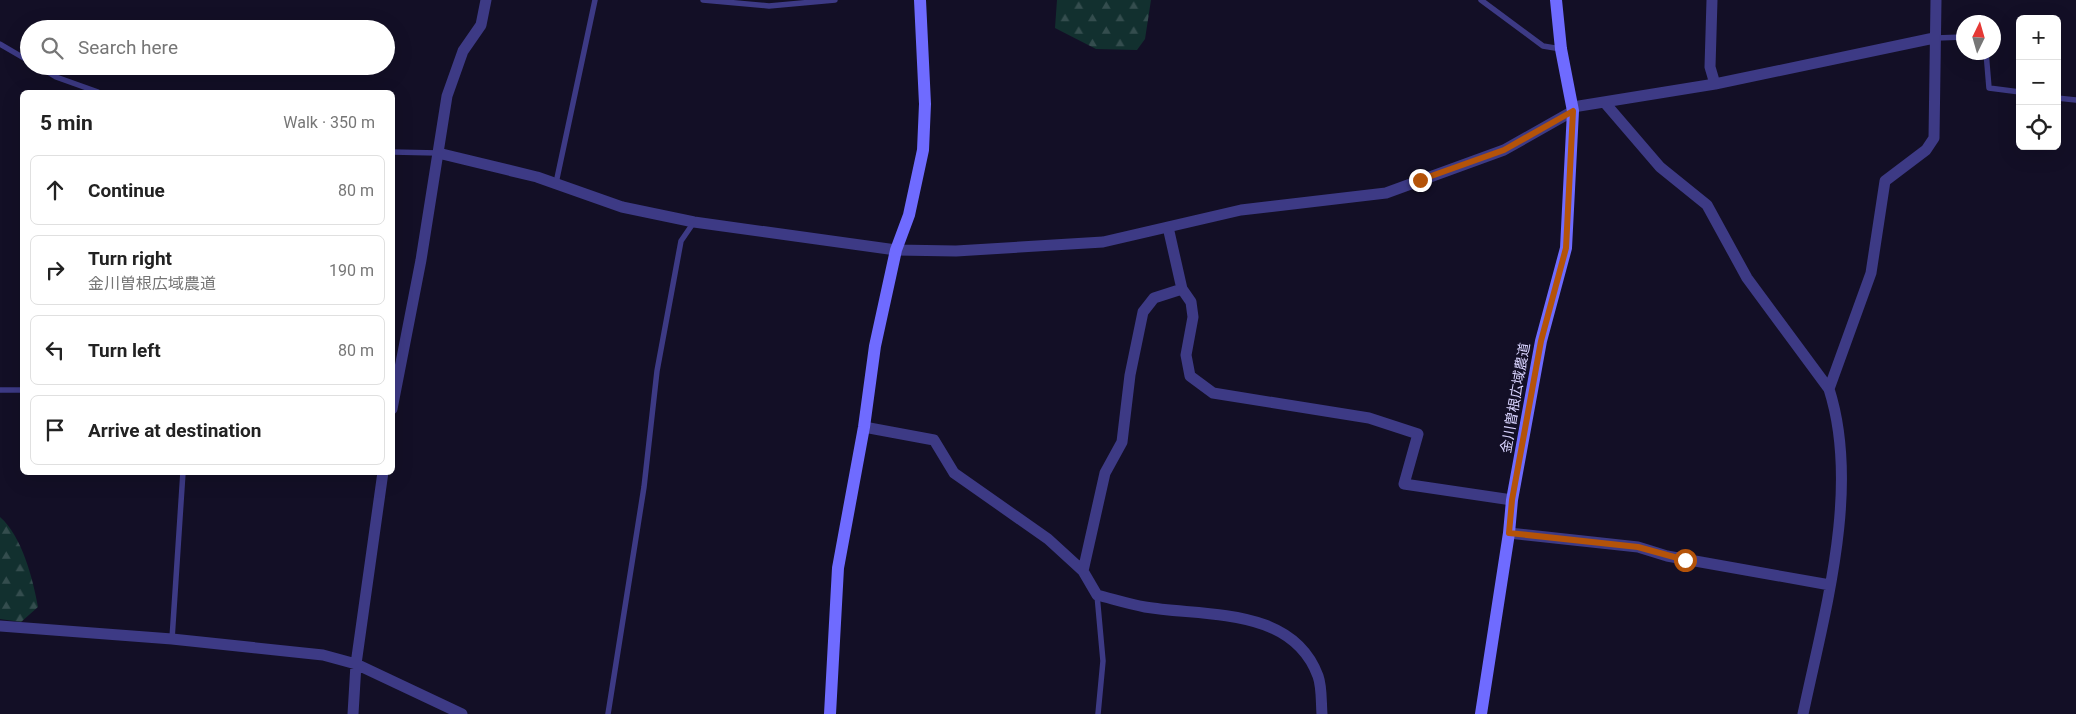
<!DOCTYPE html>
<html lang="en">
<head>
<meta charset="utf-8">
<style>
	:root { --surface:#fff; --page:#f2f2f2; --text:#222; --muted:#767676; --line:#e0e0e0 }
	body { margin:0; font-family:Roboto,"Noto Sans JP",sans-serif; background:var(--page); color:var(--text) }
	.controls { position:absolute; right:15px; top:15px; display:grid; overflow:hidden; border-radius:8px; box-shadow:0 5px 20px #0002 }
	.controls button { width:45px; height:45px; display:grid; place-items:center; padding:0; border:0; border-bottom:1px solid var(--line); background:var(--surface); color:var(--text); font:25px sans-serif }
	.compass { position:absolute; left:1956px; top:15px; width:45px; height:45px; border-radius:50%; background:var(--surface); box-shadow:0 5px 20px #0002; rotate:5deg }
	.stop { position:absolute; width:15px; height:15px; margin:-11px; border:4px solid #b45309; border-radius:50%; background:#fff }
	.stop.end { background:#b45309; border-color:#fff; box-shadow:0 1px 5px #0008 }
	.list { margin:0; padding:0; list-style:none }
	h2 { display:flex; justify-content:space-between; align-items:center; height:65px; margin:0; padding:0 20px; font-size:21px }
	h2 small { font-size:16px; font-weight:400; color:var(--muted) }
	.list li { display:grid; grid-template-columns:32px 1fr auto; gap:15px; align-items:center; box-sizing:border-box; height:70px; margin:0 10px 10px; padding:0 10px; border:1px solid var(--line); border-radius:8px }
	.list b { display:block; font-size:19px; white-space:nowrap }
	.list p { margin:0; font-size:16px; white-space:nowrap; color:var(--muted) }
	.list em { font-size:16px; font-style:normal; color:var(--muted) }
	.icon { flex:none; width:28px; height:28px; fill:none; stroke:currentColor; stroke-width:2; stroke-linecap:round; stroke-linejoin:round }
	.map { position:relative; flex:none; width:2076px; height:714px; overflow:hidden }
	.search { position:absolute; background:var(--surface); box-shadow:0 5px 20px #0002; left:20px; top:20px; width:375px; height:55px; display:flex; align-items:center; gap:12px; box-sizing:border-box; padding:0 18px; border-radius:28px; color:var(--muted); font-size:19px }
	.panel { position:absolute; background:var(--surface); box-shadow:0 5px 20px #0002; left:20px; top:90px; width:375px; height:385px; border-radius:8px }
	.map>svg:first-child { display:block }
</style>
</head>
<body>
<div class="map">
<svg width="2076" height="714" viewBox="0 0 2076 714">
	<defs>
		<pattern id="forest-firs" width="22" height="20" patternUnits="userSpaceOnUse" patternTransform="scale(1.25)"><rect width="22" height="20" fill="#12302f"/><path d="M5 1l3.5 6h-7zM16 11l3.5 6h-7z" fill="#344d4e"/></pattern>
	</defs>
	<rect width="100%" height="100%" fill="#130f26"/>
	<path fill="url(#forest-firs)" d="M 1057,0 L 1151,0 L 1145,39 L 1137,50 L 1096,49 L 1055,28 Z
		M 0,517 C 22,536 33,579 38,607 L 21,622 L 0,619 Z"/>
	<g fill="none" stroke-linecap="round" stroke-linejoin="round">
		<path stroke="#3d3a85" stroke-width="5.5" d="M 703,0 L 769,6 L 835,0
			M 1481,0 L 1543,46 L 1561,49
			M 1936,38 L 1964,37
			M 0,44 L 29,61
			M 1986,52 L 1989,88 L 2020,92
			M 38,66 L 56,77 L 98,92
			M 2057,98 L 2076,100
			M 392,152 L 438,153
			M 556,183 L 595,0
			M 0,390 L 22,390
			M 1097,595 L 1103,661 L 1098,714
			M 172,639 L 183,472
			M 608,714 L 644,487 L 657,371 L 681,241 L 694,222"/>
		<path stroke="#3d3a85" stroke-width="11" d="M 1712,0 L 1710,67 L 1715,84
			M 1605,103 L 1660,167 L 1707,205 L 1747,278 L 1829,389
			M 1573,107 L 1715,84 L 1934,38
			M 438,153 L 537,177 L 622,207 L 694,222 L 896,250 L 956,251 L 1103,242 L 1241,210 L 1386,193 L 1504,150 L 1573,111
			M 1168,227 L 1182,289 L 1191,302 L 1193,317 L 1186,355 L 1190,376 L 1213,393 L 1369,418 L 1418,434 L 1404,484 L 1512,500
			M 392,409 L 421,260 L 447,96 L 463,51 L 481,25 L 486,0
			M 864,427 L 934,440 L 954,473 L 1048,539 L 1083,571 L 1097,595 C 1113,599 1129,604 1145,607 C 1205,617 1292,606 1318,676 C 1322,687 1321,702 1322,714
			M 1509,533 L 1638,547 L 1667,556 L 1830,585
			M 1083,571 L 1105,473 L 1122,442 L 1130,375 L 1143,312 L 1154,298 L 1182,289
			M 0,626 L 172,639 L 323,655 L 356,664 L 462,714
			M 353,714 L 356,664 L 383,472
			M 1803,714 C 1824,614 1861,489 1829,389 L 1871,273 L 1885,181 L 1926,150 L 1934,138 L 1936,0"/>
		<path stroke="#6f6bff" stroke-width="12" d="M 830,714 L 838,568 L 864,427 L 875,346 L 896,250 L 909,215 L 923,150 L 925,104 L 920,0
			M 1481,714 L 1509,533 L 1512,500 L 1541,341 L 1566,248 L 1573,111 L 1561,49 L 1556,0"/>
	</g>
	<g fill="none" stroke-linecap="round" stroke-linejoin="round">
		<path stroke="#b45309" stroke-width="6" d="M 1420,180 L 1504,150 L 1573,111 L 1566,248 L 1541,341 L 1512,500 L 1509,533 L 1638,547 L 1685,560"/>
	</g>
	<g text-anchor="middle" stroke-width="5" stroke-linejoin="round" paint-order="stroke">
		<g font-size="14" fill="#d9d4ff" stroke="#130f26">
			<text transform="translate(1515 398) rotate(-80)" y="5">金川曽根広域農道</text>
		</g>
	</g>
</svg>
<div class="controls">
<button>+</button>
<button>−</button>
<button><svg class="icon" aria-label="locate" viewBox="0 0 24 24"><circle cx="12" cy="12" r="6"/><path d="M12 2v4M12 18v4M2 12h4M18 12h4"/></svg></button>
</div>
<svg class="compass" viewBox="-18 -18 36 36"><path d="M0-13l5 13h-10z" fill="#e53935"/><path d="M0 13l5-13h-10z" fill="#767676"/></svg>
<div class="stop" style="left:1685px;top:560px"></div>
<div class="stop end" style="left:1420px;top:180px"></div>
<div class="search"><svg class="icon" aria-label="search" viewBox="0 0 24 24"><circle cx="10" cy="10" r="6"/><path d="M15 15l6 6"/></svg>Search here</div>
<section class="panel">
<h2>5 min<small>Walk · 350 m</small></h2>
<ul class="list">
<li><svg class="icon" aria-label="ahead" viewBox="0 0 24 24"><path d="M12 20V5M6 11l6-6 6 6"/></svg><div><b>Continue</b></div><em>80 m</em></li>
<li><svg class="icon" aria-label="right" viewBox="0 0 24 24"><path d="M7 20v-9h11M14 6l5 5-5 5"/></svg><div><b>Turn right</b><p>金川曽根広域農道</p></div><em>190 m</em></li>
<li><svg class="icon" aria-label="left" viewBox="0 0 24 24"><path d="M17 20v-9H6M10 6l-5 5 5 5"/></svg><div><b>Turn left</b></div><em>80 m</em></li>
<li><svg class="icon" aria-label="arrive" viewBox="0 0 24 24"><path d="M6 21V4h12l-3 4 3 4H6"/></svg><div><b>Arrive at destination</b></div></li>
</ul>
</section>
</div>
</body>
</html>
